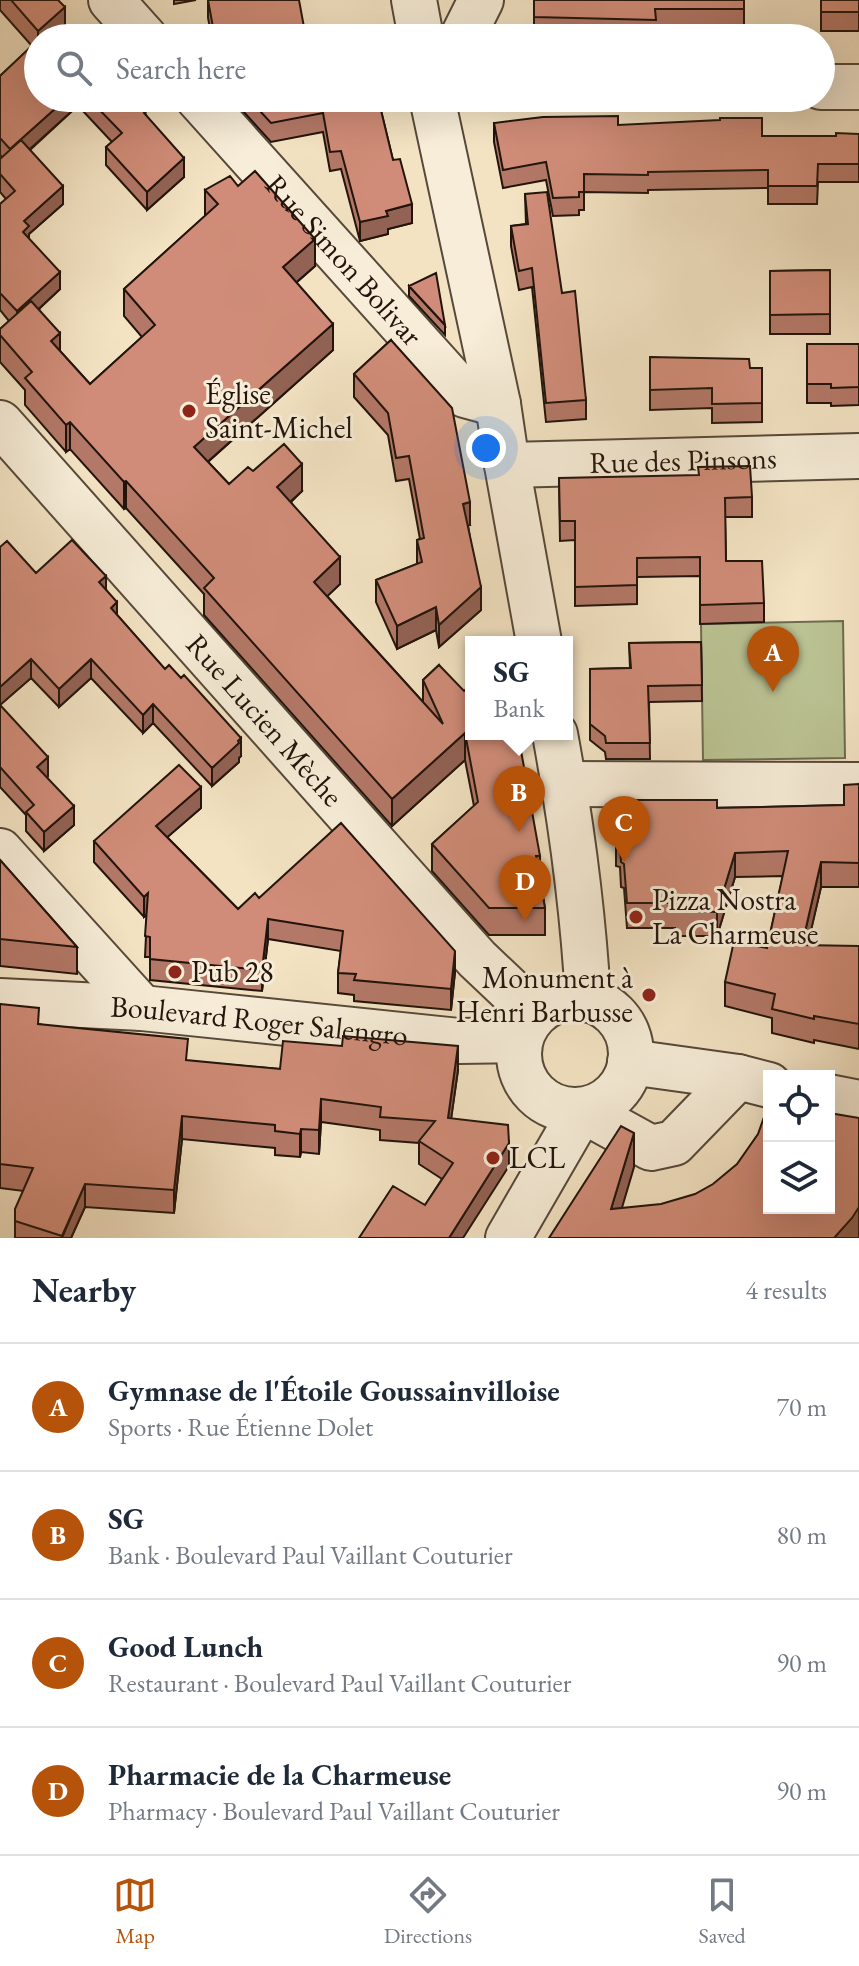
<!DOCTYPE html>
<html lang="en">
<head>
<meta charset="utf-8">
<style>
	:root { --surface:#fff; --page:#f2f2f3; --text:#1f2937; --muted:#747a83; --line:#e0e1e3; --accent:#b45309 }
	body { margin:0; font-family:"EB Garamond",serif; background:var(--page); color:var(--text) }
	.controls { position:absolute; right:24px; bottom:24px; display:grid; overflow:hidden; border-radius:0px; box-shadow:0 8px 32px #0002 }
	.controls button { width:72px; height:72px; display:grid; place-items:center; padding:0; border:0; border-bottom:2px solid var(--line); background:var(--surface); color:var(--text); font:40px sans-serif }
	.you { position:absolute; left:486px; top:448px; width:28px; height:28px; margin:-20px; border:6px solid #fff; border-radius:50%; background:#1a73e8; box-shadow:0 0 0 12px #1a73e833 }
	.badge { display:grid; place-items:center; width:52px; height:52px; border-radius:50%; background:var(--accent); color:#fff; font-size:26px; font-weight:700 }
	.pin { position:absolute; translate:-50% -66px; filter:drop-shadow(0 2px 4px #0008) }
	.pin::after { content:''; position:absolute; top:42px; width:28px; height:24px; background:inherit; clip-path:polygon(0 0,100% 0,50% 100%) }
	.popup { position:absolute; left:465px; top:636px; width:108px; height:104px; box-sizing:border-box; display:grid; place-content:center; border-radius:0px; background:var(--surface); filter:drop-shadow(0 2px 6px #0005); font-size:26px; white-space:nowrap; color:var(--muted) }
	.popup b { font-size:30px; color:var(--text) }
	.popup::after { content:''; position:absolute; left:50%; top:100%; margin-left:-16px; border:16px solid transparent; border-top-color:var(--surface) }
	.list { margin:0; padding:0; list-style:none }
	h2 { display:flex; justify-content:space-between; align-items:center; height:104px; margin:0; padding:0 32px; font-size:34px }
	h2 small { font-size:26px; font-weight:400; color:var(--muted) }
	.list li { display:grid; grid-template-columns:52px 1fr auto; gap:24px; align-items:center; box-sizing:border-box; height:128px; padding:0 32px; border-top:2px solid var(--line) }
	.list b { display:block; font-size:30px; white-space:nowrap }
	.list p { margin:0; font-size:26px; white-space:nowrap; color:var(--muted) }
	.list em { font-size:26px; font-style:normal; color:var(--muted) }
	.icon { flex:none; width:44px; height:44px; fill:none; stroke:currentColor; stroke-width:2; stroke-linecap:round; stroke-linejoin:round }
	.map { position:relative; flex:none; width:859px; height:1238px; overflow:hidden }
	.search { position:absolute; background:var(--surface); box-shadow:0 8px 32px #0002; left:24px; right:24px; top:24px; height:88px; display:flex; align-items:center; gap:20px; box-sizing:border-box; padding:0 28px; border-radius:44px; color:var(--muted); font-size:30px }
	.sheet { height:616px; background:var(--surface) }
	nav { display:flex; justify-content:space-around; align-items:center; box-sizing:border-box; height:112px; border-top:2px solid var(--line); background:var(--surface); font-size:22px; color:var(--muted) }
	nav a { display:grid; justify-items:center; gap:4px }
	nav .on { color:var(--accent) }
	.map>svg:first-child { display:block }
</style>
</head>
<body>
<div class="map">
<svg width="859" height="1238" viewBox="0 0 859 1238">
	<rect width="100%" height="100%" fill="#f3e3c3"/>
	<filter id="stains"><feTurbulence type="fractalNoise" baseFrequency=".0025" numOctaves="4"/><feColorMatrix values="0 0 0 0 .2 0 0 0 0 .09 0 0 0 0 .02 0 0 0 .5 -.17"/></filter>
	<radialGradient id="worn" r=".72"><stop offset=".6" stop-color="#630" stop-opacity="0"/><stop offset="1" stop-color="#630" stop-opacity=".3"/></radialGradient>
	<path fill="#bbc393" stroke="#6e6c50" stroke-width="2" d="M 843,621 L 845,758 L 703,760 L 701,624 Z"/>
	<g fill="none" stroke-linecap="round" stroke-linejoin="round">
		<defs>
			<g id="minor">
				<path d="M 111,0 L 145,38"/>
				<path d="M 414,0 L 421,38"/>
				<path d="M 462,38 L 481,0"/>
				<path d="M 821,87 L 859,87"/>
				<path id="s1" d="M 198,98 L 465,395 L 498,404"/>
				<path d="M 432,98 L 498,404 L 507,465 L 539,642"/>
				<path id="s2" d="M 0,423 L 477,959 L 535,1014"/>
				<path id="s3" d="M 507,465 L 859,456"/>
				<path d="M 555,734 C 571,821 583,910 588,999"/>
				<path d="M 564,784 L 859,785"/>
				<path d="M 0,851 L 142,1008"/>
				<circle cx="575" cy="1054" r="56"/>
				<path id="s4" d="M 0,1001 L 142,1008 L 459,1041 L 520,1040"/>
				<path d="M 630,1062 L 738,1077 L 769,1085"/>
				<path d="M 829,1097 L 859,1103"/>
				<path d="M 508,1238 L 582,1110 L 651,1148 L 674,1143 L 738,1077"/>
			</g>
		</defs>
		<use href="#minor" stroke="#56483a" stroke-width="48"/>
		<use href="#minor" stroke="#f7edd8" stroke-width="44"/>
	</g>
	<path fill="#b37867" stroke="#22140c" stroke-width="2" d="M 0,0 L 58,0 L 65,30 L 58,36 L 61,38 L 38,38 L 38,98 L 143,98 L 143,106 L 147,118 L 184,177 L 147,210 L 106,165 L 106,147 L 112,142 L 83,111 L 83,101 L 30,150 L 63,204 L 29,234 L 29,239 L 60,289 L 39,309 L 60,351 L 90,384 L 142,337 L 124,316 L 124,289 L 205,216 L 205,190 L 315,266 L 296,283 L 333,350 L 208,462 L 229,484 L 253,471 L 302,491 L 291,502 L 340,584 L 327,596 L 423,702 L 423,680 L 439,665 L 540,856 L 540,880 L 545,908 L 545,935 L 489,935 L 432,871 L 432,844 L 474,806 L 465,760 L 392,826 L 204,615 L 204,594 L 126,508 L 124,509 L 70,449 L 66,452 L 25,405 L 25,390 L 0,362 L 0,329 L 9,321 L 0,310 L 0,204 L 6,199 L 0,192 L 0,159 L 2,157 L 0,155 L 0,76 L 32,46 L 0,10 Z
		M 174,0 L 196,0 L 174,4 Z
		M 208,0 L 306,38 L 212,38 L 208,18 Z
		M 534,0 L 744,0 L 744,27 L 656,27 L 656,38 L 534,35 Z
		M 821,0 L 859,0 L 859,31 L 821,31 Z
		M 241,98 L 378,98 L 393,160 L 412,223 L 388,229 L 388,234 L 360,241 L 341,169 L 330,171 L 323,132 L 271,142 L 243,111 Z
		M 494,123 L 618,125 L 762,136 L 836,136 L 859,134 L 859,182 L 818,182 L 817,204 L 768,204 L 768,188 L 648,190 L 648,193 L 584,192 L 584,210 L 579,210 L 579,215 L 553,216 L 546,180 L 503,188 L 494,142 Z
		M 525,194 L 562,293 L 586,400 L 586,419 L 546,422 L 532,287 L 519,290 L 511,246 L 511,226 L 526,224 Z
		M 830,270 L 830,334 L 770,334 L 770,271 Z
		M 409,286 L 445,325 L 445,335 L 409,296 Z
		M 391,340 L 470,525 L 468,525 L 481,610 L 439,647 L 436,630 L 397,649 L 376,602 L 376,580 L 417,564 L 417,540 L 420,539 L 409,479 L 396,481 L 388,435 L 354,397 L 354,374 Z
		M 807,344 L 859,344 L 859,405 L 831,406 L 831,403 L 807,403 Z
		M 650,357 L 750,368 L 762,368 L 762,422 L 712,423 L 712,408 L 650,410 Z
		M 559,478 L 752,497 L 752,517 L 725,517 L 726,561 L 764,603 L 764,622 L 700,624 L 700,576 L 637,577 L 637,604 L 575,606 L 575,540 L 560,541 Z
		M 0,547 L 36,573 L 106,589 L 117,615 L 241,756 L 239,758 L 239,762 L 212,786 L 153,723 L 143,733 L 91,678 L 59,707 L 31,678 L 0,705 Z
		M 701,642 L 702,701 L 649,702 L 650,759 L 606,759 L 605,752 L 590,740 L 590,669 L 630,668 L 629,643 Z
		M 0,707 L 48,776 L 47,777 L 74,825 L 44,851 L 26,831 L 26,815 L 0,787 Z
		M 859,784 L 859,887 L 821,887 L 807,946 L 859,946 L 859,1049 L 814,1040 L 814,1043 L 772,1033 L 772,1018 L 725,1006 L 725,982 L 767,948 L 783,876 L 735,877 L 717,936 L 675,936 L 675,928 L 627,928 L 624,888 L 621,887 L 620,867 L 616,866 L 616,800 L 717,808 L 844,805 Z
		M 201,808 L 167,837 L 238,909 L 259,898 L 455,972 L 451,1010 L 354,1001 L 354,995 L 338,993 L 338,973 L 341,951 L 268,939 L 262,991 L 150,980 L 150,957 L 145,957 L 147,915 L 144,917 L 94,862 L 94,841 Z
		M 0,860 L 77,947 L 77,974 L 0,966 Z
		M 0,1004 L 39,1024 L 188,1061 L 280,1069 L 458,1070 L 451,1118 L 509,1166 L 425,1205 L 442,1179 L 419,1164 L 419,1143 L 380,1140 L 380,1130 L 321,1122 L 319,1154 L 301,1152 L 300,1157 L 275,1155 L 275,1148 L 182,1139 L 174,1213 L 85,1207 L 71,1238 L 15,1238 L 15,1221 L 24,1191 L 0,1188 Z"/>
	<path fill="#926254" stroke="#22140c" stroke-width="2" d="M 65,7 L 65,30 L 56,38 L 38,38 L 38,31 Z
		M 67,98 L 83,98 L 83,101 L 10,167 L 10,149 Z
		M 184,158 L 184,177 L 147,210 L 147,192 Z
		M 63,186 L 63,204 L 29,234 L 29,244 L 23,232 L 24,221 Z
		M 412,204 L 412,223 L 388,229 L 388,234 L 360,241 L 360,222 L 386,211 Z
		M 315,239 L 315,266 L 283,294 L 283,267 Z
		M 60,272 L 60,289 L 17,329 L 17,311 Z
		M 333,324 L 333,350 L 194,474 L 194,447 Z
		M 60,333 L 60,359 L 51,341 Z
		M 70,422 L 70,449 L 66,452 L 66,425 Z
		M 302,464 L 302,491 L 277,514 L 277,487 Z
		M 126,481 L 126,508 L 124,509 L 124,482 Z
		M 470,502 L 470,525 L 463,526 L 463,504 Z
		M 340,557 L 340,584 L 314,609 L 314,582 Z
		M 106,576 L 106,595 L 99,582 Z
		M 481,587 L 481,610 L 439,647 L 439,625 Z
		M 117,602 L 117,620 L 111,608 Z
		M 436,607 L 436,630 L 397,649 L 397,626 Z
		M 31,659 L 31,678 L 0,705 L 0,687 Z
		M 91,659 L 91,678 L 59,707 L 59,689 Z
		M 153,704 L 153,723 L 143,733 L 143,715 Z
		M 465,733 L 465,760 L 392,826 L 392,799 Z
		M 241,738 L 241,756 L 239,758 L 239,762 L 212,786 L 212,768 Z
		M 48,757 L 48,776 L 37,786 L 37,767 Z
		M 201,787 L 201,808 L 156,847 L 156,826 Z
		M 74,806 L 74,825 L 44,851 L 44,832 Z
		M 735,853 L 735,877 L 717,936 L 717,912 Z
		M 821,862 L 821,887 L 802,970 L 802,945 Z
		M 148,893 L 148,914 L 144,917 L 144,897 Z
		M 268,919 L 268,939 L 262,991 L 262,970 Z
		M 455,951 L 455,972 L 451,1010 L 451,989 Z
		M 458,1046 L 458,1070 L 448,1141 L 448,1118 Z
		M 321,1099 L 321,1122 L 319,1154 L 319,1130 Z
		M 182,1116 L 182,1139 L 174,1213 L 174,1190 Z
		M 301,1129 L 301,1152 L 300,1157 L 300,1134 Z
		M 634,1133 L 634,1167 L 613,1238 L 611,1209 Z
		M 509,1143 L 509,1166 L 463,1238 L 449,1238 Z
		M 85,1184 L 85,1207 L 71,1238 L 62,1238 Z
		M 859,1207 L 859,1238 L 834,1238 Z"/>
	<path fill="#d08c78" stroke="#22140c" stroke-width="2" d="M 11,0 L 58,0 L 65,7 L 38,31 Z
		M 208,0 L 299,0 L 306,38 L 215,38 Z
		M 534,0 L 744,0 L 744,9 L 655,9 L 656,20 L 534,17 Z
		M 821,0 L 859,0 L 859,12 L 821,12 Z
		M 51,28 L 61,38 L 40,38 Z
		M 38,40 L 38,98 L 67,98 L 10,149 L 0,138 L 0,76 Z
		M 88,98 L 142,98 L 139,102 L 147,111 L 144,113 L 184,158 L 147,192 L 106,147 L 122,133 Z
		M 248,98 L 378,98 L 393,160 L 400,159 L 412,204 L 386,211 L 388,216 L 360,222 L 341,151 L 330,152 L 323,113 L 271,123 Z
		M 618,116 L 618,125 L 720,120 L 720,118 L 762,118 L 762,136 L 836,136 L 836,133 L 859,134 L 859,164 L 818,164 L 817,186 L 768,186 L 768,170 L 648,172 L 648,175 L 584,174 L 584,192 L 579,192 L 579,197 L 553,198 L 546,162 L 503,170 L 494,123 L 543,117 Z
		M 21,140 L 63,186 L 24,221 L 29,226 L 23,232 L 60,272 L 17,311 L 0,293 L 0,204 L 15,191 L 0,174 L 0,159 Z
		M 255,171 L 315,239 L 283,267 L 333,324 L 194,447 L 229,484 L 248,467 L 253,471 L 284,444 L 302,464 L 277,487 L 340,557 L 314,582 L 443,724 L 423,680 L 439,665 L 464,691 L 471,685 L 471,734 L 518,734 L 540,856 L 536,856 L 545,908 L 489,908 L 432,844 L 478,802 L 465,733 L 392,799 L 204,588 L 214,578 L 126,481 L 124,482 L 70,422 L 66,425 L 25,378 L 32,372 L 0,335 L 0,329 L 31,301 L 60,333 L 51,341 L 90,384 L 155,325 L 124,289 L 218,204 L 205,190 L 230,176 L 238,186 Z
		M 547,192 L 562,293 L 575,291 L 586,400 L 546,403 L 532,268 L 519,271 L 511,226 L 528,224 L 525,194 Z
		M 830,270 L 830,314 L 770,315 L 770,271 Z
		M 436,273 L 445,325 L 409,286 Z
		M 391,340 L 452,408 L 470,502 L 463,504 L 481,587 L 439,625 L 436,607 L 397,626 L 376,580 L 422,562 L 417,540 L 424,538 L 409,456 L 396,458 L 388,413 L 354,374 Z
		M 807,344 L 859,344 L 859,387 L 831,388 L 831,384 L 807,384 Z
		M 650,357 L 749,359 L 750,368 L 762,368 L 762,403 L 712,404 L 712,388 L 650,390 Z
		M 750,466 L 752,497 L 725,498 L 726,561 L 762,561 L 764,603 L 700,605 L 700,557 L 637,558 L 637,585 L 575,587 L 575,521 L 560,521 L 559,478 L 699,475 L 698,467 Z
		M 72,540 L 106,576 L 99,582 L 117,602 L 111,608 L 165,669 L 169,665 L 181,678 L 184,675 L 241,738 L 238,741 L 239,743 L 212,768 L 153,704 L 143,715 L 91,659 L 59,689 L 31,659 L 0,687 L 0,547 L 7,541 L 36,573 Z
		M 701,642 L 702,685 L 648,686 L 650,743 L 606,743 L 605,736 L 590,724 L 590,669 L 631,668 L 629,643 Z
		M 1,706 L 48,757 L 37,767 L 74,806 L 44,832 L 26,812 L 34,805 L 0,767 L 0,707 Z
		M 179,765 L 201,787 L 156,826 L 238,909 L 255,893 L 259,898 L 341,823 L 455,951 L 451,989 L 354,980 L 356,974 L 338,973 L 343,931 L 268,919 L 262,970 L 150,959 L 150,937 L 145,936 L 148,893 L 144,897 L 94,841 Z
		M 859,784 L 859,863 L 821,862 L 802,945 L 859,946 L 859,1024 L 814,1016 L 814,1019 L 772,1009 L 775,994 L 725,982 L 734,941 L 767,948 L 788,851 L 735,853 L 717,912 L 675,911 L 675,903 L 627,903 L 624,864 L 621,862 L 620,843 L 616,842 L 616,800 L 717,800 L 717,808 L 844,805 L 844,785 Z
		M 0,860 L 77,947 L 0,939 Z
		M 0,1004 L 39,1008 L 38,1024 L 188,1039 L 186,1060 L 280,1069 L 283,1041 L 342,1046 L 343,1036 L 458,1046 L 448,1118 L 508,1125 L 509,1143 L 449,1238 L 359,1238 L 393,1186 L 425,1205 L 453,1163 L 419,1141 L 435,1121 L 380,1117 L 381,1107 L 321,1099 L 319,1130 L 301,1129 L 300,1134 L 275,1131 L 275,1125 L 182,1116 L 174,1190 L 85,1184 L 62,1236 L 15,1221 L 15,1209 L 33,1168 L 0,1164 Z
		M 765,1098 L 769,1098 L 769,1208 L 829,1208 L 829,1113 L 859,1118 L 859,1207 L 852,1218 L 834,1238 L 549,1238 L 621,1126 L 634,1133 L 611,1209 L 661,1204 L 695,1194 L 713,1184 L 737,1164 L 758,1134 L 764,1117 Z"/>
	<g fill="#8f2418" stroke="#f7edd8" stroke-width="3">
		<circle cx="189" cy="411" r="8"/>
		<circle cx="636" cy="917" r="8"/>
		<circle cx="175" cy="972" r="8"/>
		<circle cx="649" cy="995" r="8"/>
		<circle cx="493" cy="1158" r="8"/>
	</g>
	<g text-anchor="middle" stroke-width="6" stroke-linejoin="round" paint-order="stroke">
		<g font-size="30" fill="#22140c" stroke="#f7edd8">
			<text dy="10" stroke="none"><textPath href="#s1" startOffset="218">Rue Simon Bolivar</textPath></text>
			<text dy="10" stroke="none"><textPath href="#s3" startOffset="176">Rue des Pinsons</textPath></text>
			<text dy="10" stroke="none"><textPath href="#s2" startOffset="398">Rue Lucien Mèche</textPath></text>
			<text dy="10" stroke="none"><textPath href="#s4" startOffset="260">Boulevard Roger Salengro</textPath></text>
		</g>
		<g font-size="30" fill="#22140c" stroke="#f7edd8" text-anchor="start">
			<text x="205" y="404">Église<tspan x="205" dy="34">Saint-Michel</tspan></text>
			<text x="652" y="910">Pizza Nostra<tspan x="652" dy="34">La Charmeuse</tspan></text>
			<text x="191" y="982">Pub 28</text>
			<text x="633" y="988" text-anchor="end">Monument à<tspan x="633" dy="34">Henri Barbusse</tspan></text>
			<text x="509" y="1168">LCL</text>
		</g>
	</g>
	<rect width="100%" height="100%" filter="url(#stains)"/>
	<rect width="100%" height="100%" fill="url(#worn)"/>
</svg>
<div class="controls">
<button><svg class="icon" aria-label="locate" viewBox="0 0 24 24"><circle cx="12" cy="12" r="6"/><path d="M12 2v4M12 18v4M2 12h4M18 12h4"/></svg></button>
<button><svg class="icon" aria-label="layers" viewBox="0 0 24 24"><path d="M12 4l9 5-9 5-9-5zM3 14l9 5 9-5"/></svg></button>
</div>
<div class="you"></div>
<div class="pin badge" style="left:773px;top:692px">A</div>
<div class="pin badge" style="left:519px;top:832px">B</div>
<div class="popup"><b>SG</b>Bank</div>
<div class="pin badge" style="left:624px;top:862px">C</div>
<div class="pin badge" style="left:525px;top:921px">D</div>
<div class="search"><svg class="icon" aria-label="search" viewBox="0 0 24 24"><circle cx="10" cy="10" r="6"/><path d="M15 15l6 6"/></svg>Search here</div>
</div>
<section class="sheet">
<h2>Nearby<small>4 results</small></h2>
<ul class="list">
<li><span class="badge">A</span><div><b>Gymnase de l'Étoile Goussainvilloise</b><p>Sports · Rue Étienne Dolet</p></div><em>70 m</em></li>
<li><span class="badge">B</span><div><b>SG</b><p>Bank · Boulevard Paul Vaillant Couturier</p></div><em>80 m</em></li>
<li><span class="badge">C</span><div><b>Good Lunch</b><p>Restaurant · Boulevard Paul Vaillant Couturier</p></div><em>90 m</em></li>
<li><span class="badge">D</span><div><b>Pharmacie de la Charmeuse</b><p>Pharmacy · Boulevard Paul Vaillant Couturier</p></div><em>90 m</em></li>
</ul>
</section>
<nav>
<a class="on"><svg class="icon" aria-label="map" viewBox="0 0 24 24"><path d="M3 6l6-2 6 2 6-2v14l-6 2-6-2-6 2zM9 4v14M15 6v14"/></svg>Map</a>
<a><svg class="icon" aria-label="directions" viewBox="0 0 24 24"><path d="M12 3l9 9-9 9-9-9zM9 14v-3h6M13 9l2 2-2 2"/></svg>Directions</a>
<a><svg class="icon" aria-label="saved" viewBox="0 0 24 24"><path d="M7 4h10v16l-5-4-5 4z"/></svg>Saved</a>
</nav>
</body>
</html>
